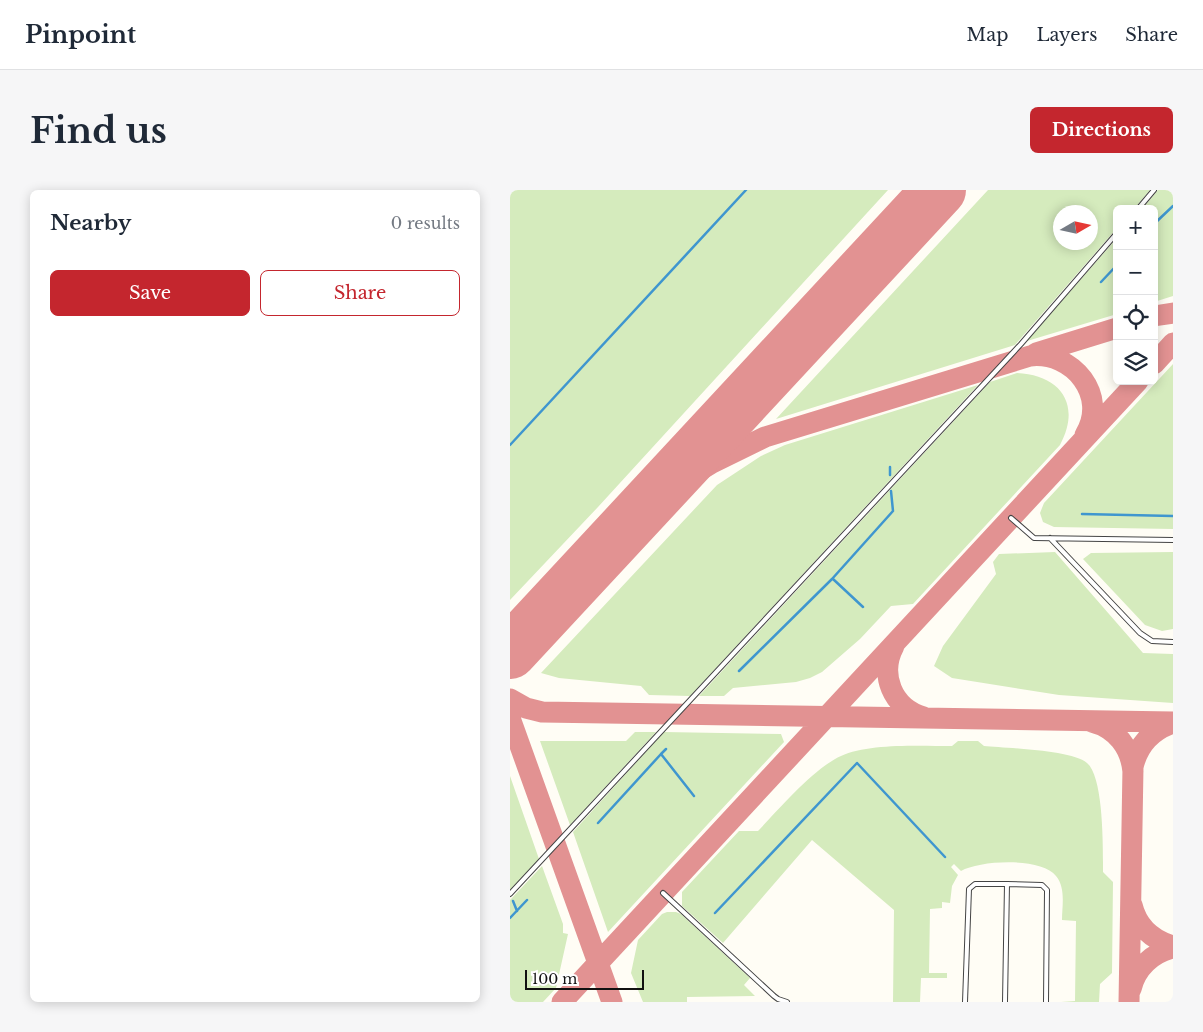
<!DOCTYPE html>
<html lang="en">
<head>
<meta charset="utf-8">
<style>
	:root { --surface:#fff; --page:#f6f6f7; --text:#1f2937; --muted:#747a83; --line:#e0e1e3; --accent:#c4262e }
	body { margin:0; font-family:"Libre Baskerville",serif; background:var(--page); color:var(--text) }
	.controls { position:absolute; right:15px; top:15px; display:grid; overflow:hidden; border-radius:8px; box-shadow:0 2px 12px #0003 }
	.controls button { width:45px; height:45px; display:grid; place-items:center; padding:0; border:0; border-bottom:1px solid var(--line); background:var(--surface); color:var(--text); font:25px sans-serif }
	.compass { position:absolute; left:543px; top:15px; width:45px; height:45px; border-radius:50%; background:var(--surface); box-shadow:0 2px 12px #0003; rotate:81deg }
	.scale { position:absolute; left:15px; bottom:12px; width:119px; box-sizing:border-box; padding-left:5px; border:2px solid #111; border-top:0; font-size:14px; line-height:18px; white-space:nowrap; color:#111; -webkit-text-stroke:4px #fff; paint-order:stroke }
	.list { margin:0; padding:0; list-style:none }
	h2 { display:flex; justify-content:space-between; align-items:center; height:65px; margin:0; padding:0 20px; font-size:21px }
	h2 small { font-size:16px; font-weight:400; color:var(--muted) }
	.actions { display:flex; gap:10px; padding:15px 20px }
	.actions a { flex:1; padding:11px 0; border:1px solid var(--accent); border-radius:8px; text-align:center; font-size:18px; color:var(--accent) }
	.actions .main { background:var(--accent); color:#fff }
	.icon { flex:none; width:28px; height:28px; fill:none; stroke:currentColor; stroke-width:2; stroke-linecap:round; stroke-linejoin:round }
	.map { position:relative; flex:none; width:663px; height:812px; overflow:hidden; border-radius:8px }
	header { display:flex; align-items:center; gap:30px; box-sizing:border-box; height:70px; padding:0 25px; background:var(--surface); border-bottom:1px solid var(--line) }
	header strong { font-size:24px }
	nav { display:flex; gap:28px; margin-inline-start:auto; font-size:18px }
	.intro { display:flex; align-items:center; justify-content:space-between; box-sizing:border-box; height:120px; padding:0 30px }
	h1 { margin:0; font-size:35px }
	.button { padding:12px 22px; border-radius:8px; background:var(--accent); color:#fff; font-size:18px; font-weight:700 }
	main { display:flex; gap:30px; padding:0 30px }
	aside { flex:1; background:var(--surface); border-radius:8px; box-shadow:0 2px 12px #0003 }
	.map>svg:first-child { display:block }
</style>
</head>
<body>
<header>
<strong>Pinpoint</strong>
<nav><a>Map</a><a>Layers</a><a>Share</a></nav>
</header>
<div class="intro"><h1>Find us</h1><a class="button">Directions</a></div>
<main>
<aside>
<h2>Nearby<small>0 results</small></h2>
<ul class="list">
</ul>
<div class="actions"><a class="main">Save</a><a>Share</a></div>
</aside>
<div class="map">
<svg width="663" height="812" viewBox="0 0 663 812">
	<rect width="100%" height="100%" fill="#fffdf5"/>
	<path fill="#d5ebbd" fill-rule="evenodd" d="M 0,0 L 378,0 L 88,317 L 0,410 Z
		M 478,0 L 640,0 L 624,19 L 607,19 L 607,38 L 505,155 L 266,229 ZM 550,22 L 580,22 L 580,52 L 550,52 Z
		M 648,0 L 663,0 L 663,106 L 644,112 L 644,19 L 632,19 Z
		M 607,48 L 607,124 L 517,151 Z
		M 663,174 L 663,339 L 544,337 L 533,332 L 530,323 L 534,313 Z
		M 507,183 C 550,185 572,214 550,255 L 403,414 L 381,416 L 350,449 L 312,482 L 300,488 L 286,492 L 223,498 L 214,506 L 189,506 L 480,192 Z
		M 468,195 L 180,506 L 139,505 L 131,496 L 49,488 L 31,483 L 207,295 L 251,266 L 275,255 Z
		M 545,362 L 633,463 L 663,464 L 663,513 L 549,505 L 442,488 L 424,476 L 433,456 L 486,384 L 483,372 L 489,364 Z
		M 663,362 L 663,439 L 652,441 L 635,435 L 573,369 L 581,363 Z
		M 125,542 L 146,542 L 60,635 L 30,551 L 116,551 Z
		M 154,542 L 271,544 L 274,552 L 98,742 L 63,642 Z
		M 448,551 L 468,551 L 474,556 C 495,558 562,560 577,573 C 594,587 593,659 593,682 L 603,692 L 602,783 L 590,794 L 589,812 L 551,812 L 565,811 L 566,731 L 552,730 C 552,716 556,698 546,686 C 532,667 470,670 451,681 L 444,674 L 441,677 L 448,685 L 442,696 L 440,713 L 432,712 L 432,718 L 420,719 L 419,783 L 437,783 L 437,788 L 411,788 L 410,812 L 383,812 L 384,720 L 302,650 L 213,753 L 172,716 L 172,702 L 229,641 L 248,641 C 269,619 304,578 331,566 C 358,553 411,556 442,556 Z
		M 0,586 L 29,669 L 0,700 Z
		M 32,676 L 53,734 L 53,743 L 58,744 L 46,798 L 33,812 L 0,812 L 0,710 Z
		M 157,722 L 166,722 L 171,724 L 240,788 L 234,795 L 245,806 L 177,807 L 177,812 L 133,812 L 121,783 L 128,750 L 152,724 Z"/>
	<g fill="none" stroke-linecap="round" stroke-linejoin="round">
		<path stroke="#3f96cf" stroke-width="2.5" d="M 644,34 L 663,16
			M 591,92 L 607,75
			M 0,255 L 236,0
			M 380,277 L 380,285
			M 572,324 L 663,326
			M 323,389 L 353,417
			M 229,481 L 322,389 L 383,321 L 381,301
			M 151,564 L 156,559
			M 88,633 L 151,564 L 184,606
			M 3,711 L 7,721
			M 205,723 L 347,573 L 435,667
			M 0,728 L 17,710"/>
		<path stroke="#e29292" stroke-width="21" d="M 644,126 L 663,123
			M 526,163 L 607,138
			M 644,174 L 663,153
			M 140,311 L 202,273 L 255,247 L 520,166 C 563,161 599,206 575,245
			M 0,436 L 21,432 L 42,417
			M 384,456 C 369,484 382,518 414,527
			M 0,469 L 7,455
			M 0,509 L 16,518 L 32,522 L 663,532
			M 0,528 L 102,812
			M 582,532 C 606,538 621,558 623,582
			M 622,715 C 627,736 642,750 663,756
			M 621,799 C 626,778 642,763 663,758
			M 52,812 L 628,191
			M 619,812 L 623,577 C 628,555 642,540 663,533"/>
		<path stroke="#e29292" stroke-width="54" d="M 0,462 L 429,0"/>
		<defs>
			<path id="lane" d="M 628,19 L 644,0
				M 501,328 L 524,348 L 663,350
				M 540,348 L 630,443 L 642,451 L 663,452
				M 153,703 L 264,806 L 268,809 L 277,812
				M 0,704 L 511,154 L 607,43
				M 455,812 L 459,699 L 465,694 L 497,694
				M 495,812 L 497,694 L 532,695 L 537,700 L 536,812"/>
		</defs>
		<use href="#lane" stroke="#444" stroke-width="6"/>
		<use href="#lane" stroke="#fff" stroke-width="4"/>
	</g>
</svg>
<div class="controls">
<button>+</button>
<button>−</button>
<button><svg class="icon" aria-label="locate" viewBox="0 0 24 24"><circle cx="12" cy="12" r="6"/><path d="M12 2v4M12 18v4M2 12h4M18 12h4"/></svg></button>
<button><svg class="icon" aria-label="layers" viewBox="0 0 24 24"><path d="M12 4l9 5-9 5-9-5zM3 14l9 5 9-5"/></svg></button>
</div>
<svg class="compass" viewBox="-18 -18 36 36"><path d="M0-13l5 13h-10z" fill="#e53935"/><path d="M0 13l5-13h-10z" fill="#747a83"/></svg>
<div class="scale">100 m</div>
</div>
</main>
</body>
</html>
